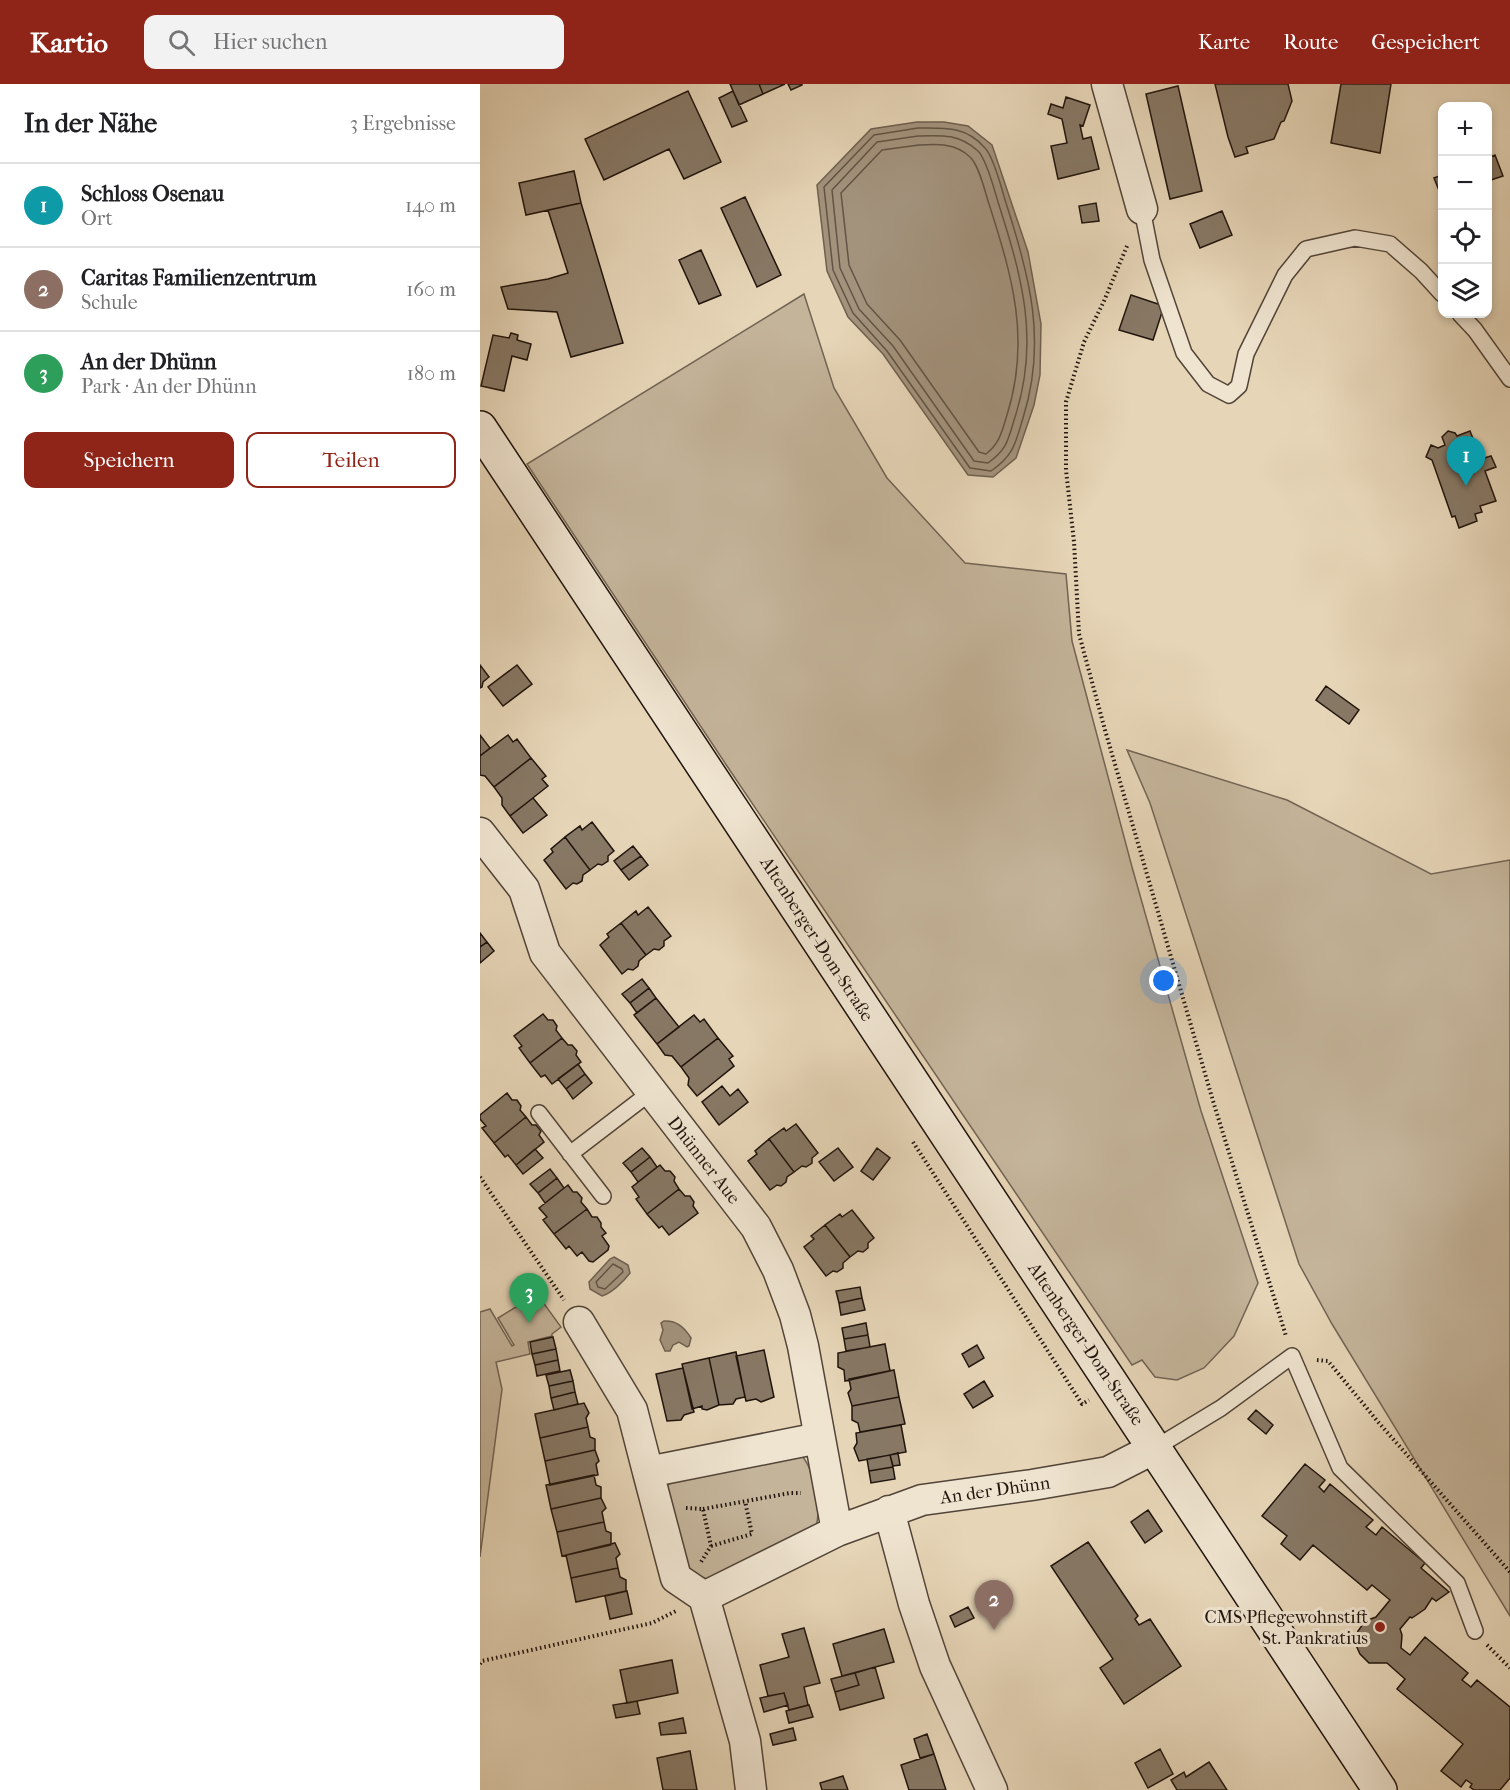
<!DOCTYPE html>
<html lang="de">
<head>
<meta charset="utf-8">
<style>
	:root { --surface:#fff; --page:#f2f2f2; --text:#202124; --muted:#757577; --line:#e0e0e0; --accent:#8f2418 }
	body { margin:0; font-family:"IM FELL French Canon",serif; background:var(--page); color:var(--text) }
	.controls { position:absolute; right:18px; top:18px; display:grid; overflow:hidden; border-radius:12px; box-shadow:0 3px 9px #0003 }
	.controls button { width:54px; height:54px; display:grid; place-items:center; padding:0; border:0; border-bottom:2px solid var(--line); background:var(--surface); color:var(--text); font:30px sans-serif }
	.you { position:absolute; left:684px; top:897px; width:21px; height:21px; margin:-15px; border:4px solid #fff; border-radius:50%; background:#1a73e8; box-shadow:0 0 0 9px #1a73e833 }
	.badge { display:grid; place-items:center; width:39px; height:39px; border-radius:50%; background:var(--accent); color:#fff; font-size:20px; font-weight:700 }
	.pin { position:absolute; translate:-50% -50px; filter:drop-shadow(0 2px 3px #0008) }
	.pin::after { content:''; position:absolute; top:32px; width:21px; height:18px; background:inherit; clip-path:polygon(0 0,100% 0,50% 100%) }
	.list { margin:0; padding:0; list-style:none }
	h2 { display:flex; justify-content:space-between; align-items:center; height:78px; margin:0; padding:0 24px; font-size:26px }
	h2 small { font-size:20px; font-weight:400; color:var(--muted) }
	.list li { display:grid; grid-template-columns:39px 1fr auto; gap:18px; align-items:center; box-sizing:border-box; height:84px; padding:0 24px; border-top:2px solid var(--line) }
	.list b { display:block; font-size:22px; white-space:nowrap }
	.list p { margin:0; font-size:20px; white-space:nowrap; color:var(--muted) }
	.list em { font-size:20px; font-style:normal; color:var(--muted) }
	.actions { display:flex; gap:12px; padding:18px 24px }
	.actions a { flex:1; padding:14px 0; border:2px solid var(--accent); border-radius:12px; text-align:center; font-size:21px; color:var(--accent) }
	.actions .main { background:var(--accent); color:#fff }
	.icon { flex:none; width:33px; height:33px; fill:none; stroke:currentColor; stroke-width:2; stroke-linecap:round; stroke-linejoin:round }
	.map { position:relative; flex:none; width:1030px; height:1706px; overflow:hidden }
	header { display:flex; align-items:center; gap:36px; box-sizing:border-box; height:84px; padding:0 30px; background:var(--accent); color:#fff }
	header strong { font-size:28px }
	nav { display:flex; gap:33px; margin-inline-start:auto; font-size:21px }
	.search { width:420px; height:54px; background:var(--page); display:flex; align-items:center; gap:15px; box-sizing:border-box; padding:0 21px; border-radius:12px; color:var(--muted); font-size:22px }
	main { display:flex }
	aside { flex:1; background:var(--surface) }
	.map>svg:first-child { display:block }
</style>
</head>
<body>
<header>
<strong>Kartio</strong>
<div class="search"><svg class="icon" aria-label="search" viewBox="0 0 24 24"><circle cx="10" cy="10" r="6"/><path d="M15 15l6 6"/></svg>Hier suchen</div>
<nav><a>Karte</a><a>Route</a><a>Gespeichert</a></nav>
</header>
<main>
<aside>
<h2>In der Nähe<small>3 Ergebnisse</small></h2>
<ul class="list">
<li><span class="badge" style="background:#0f9aa8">1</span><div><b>Schloss Osenau</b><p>Ort</p></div><em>140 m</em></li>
<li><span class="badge" style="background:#8d6e63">2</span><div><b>Caritas Familienzentrum</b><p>Schule</p></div><em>160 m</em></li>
<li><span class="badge" style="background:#2e9e5b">3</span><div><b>An der Dhünn</b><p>Park · An der Dhünn</p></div><em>180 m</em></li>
</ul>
<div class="actions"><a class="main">Speichern</a><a>Teilen</a></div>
</aside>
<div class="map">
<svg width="1030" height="1706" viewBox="0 0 1030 1706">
	<rect width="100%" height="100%" fill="#e6d5b7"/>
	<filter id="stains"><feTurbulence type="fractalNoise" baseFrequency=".00333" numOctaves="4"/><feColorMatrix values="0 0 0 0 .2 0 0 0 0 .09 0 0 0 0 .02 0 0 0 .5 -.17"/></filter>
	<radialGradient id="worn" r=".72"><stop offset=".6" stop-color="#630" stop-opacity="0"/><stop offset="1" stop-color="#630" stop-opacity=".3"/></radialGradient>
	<path fill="#c4b49a" stroke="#726454" stroke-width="1.5" d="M 324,210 L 354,304 L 407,394 L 485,479 L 586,490 L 592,557 L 652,783 L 721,1027 L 778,1199 L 754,1252 L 724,1284 L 697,1296 L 675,1293 L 662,1276 L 652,1281 L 247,682 L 47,380 Z
		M 647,666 L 807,716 L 951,790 L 1030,776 L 1030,1532 L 852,1240 L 819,1180 L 670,719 Z
		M 57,1210 L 81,1243 L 72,1250 L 72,1252 L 48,1258 L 50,1270 L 16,1278 L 22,1305 L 0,1473 L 0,1228 L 10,1225 L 32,1262 L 34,1261 L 18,1234 Z
		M 319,1370 C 333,1377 343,1430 335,1444 L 229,1495 L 209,1492 L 186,1403 L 195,1395 Z"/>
	<path fill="#a3937d" stroke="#6f6050" stroke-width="1.5" d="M 437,38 L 464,38 L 488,42 L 512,61 L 548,168 L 561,240 L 560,291 L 554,321 L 536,374 L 513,393 L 488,391 L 403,270 L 368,233 L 347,187 L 337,101 L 391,45 Z
		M 134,1173 L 148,1181 L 150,1189 C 144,1197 132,1209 122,1212 L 110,1205 L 109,1198 L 130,1175 Z
		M 184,1237 C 196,1236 205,1244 211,1254 L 209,1262 L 207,1263 L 199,1258 L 193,1261 L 190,1267 L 185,1267 L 180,1256 L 183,1246 L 181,1239 Z"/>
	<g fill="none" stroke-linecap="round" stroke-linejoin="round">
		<path stroke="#625445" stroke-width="1.5" d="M 438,44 C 465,44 486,42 505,64 C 514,73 522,106 526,119 C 550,193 567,258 543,334 C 535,360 534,371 511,387 L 490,384 L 407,267 L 373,229 L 353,186 L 344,103 L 394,51 Z
			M 438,52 C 463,51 479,50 498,67 C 507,76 514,105 518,118 C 542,193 560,256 535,333 C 528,355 528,365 508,379 L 494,377 L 413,262 L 379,225 L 360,184 L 352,106 L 397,58 Z
			M 439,61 C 458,60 476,59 490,73 C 499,81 505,108 509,120 C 532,192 551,255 527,331 C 522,347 520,359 506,370 L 499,368 L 420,256 L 387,220 L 369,181 L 361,109 L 402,66 Z
			M 133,1180 L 142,1185 L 143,1188 L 125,1205 L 118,1203 L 116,1198 Z"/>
	</g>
	<path fill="#877865" stroke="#20140d" stroke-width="1.5" d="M 250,0 L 279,0 L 283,10 L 259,21 Z
		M 279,0 L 305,0 L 283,10 Z
		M 308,0 L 322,0 L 322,1 L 311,6 Z
		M 735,0 L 808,0 L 812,17 L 804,37 L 801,38 L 794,55 L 766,63 L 768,69 L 755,73 L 748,53 Z
		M 861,0 L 911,0 L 900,69 L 851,59 Z
		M 698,2 L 722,107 L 690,115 L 666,10 Z
		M 208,7 L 241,78 L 204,95 L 189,65 L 124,96 L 105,55 Z
		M 253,7 L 267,37 L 252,43 L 239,14 Z
		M 586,13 L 610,21 L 603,42 L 600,41 L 603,55 L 611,53 L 619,85 L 578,95 L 571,62 L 587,59 L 582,35 L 568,30 L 571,20 L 583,24 Z
		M 1015,71 L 1023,92 L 1008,97 L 1008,74 Z
		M 94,87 L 101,119 L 46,131 L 39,99 Z
		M 962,91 L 962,114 L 954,94 Z
		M 265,113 L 301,191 L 277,203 L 241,124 Z
		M 101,119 L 143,259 L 91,273 L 77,228 L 28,225 L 21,203 L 68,195 L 88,189 L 68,126 Z
		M 616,119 L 619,137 L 602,139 L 599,122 Z
		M 742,127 L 752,151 L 720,164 L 710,140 Z
		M 221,166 L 241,211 L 219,220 L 199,176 Z
		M 651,211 L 684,222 L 673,256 L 639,246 Z
		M 31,249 L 38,251 L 37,256 L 51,260 L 47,276 L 32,272 L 24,307 L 1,302 L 13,251 L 29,254 Z
		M 968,347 L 975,349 L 977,352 L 990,347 L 1001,375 L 1011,372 L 1016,383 L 1005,387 L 1016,417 L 1000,422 L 1002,428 L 995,430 L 997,437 L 979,444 L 975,432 L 972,433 L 952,376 L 946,373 L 951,361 L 958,364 L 965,361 L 962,353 Z
		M 0,581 L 9,593 L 3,598 L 2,603 L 0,604 Z
		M 37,581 L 52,600 L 23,622 L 8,603 Z
		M 846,602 L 879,626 L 869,640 L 836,616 Z
		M 0,651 L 10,664 L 0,672 Z
		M 28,651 L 33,658 L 37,655 L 51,674 L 14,703 L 5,692 L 0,691 L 0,672 Z
		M 51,674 L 66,692 L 62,695 L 68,702 L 30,732 L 22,721 L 22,714 L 14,703 Z
		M 53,714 L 67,731 L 43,749 L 30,732 Z
		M 112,738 L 134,767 L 128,772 L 128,777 L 122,781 L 118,780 L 110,786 L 85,753 L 100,742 L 102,746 Z
		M 85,753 L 110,786 L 103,791 L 102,797 L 97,800 L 93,799 L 86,805 L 64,776 L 73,768 L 71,765 Z
		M 153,762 L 161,772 L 141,786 L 134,777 Z
		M 161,772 L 168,781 L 149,796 L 141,786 Z
		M 168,823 L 191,852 L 184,857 L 184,862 L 179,866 L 174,865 L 166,871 L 141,839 L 156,827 L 158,831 Z
		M 141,839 L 166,871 L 159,877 L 158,882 L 153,886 L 148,885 L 142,890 L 120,861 L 129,853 L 127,850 Z
		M 0,849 L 7,858 L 0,863 Z
		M 7,858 L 14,867 L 0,879 L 0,863 Z
		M 162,895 L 169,904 L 150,919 L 142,910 Z
		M 169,904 L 176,914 L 157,929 L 150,919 Z
		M 176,914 L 199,943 L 177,960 L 154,931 Z
		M 63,930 L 68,936 L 73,936 L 77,942 L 76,946 L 82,954 L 50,979 L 39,964 L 42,962 L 34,952 Z
		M 214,931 L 220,938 L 224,935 L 238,954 L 201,983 L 192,972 L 185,971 L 177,960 Z
		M 82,954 L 88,961 L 92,961 L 97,967 L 96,971 L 101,978 L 72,1000 L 65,991 L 61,993 L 50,979 Z
		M 238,954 L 253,972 L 249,975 L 254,982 L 217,1012 L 208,1001 L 209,994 L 201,983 Z
		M 98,980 L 105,990 L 86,1005 L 78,995 Z
		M 105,990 L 112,999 L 93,1015 L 86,1005 Z
		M 242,1002 L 250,1012 L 258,1005 L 268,1018 L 239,1041 L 222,1018 Z
		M 27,1009 L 32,1016 L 37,1016 L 41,1022 L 40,1026 L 46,1033 L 14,1059 L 2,1044 L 6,1042 L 0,1035 L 0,1031 Z
		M 46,1033 L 52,1041 L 56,1041 L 61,1047 L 59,1051 L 64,1058 L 36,1081 L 28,1071 L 25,1073 L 14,1059 Z
		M 316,1040 L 338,1069 L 332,1074 L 332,1079 L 326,1083 L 322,1082 L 314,1088 L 289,1055 L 304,1044 L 306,1047 Z
		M 289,1055 L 314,1088 L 307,1093 L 306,1098 L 301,1102 L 297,1101 L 290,1106 L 268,1077 L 277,1070 L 275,1067 Z
		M 162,1064 L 170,1073 L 151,1088 L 143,1079 Z
		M 358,1064 L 373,1083 L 354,1097 L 339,1078 Z
		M 397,1064 L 410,1074 L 393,1096 L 381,1087 Z
		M 55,1065 L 63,1074 L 43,1090 L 36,1081 Z
		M 170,1073 L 177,1083 L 158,1098 L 151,1088 Z
		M 180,1081 L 185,1087 L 190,1087 L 195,1093 L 194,1097 L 199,1105 L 167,1130 L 156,1115 L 159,1113 L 152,1103 Z
		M 70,1085 L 77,1094 L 58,1109 L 50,1100 Z
		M 77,1094 L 84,1104 L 65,1119 L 58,1109 Z
		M 88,1101 L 93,1108 L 97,1108 L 102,1114 L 101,1118 L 107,1125 L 74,1150 L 63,1136 L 67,1133 L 59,1124 Z
		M 199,1105 L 205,1112 L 210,1112 L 214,1118 L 213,1122 L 218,1129 L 189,1151 L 182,1142 L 179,1144 L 167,1130 Z
		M 107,1125 L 112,1133 L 117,1133 L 121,1139 L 121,1143 L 126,1149 L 122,1152 L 129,1162 L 128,1166 L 113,1178 L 109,1177 L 102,1168 L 97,1172 L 89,1162 L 86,1165 L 74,1150 Z
		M 372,1126 L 394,1154 L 388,1159 L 388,1164 L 383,1168 L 378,1167 L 370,1173 L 345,1141 L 360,1130 L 362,1133 Z
		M 345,1141 L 370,1173 L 363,1179 L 363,1184 L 357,1188 L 353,1187 L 346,1192 L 324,1163 L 334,1155 L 331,1152 Z
		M 380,1203 L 382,1214 L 359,1219 L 356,1207 Z
		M 382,1214 L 385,1226 L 361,1231 L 359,1219 Z
		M 386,1239 L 388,1251 L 364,1255 L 362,1244 Z
		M 388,1251 L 390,1263 L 366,1267 L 364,1255 Z
		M 73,1253 L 76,1265 L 52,1270 L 50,1258 Z
		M 405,1260 L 410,1287 L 365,1297 L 364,1286 L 358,1283 L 358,1269 Z
		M 497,1261 L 504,1274 L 489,1283 L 482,1270 Z
		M 76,1265 L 78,1276 L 55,1281 L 52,1270 Z
		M 284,1266 L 294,1313 L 281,1318 L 276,1315 L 266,1317 L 256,1272 Z
		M 256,1268 L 265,1313 L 256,1315 L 253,1320 L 239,1321 L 229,1274 Z
		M 229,1274 L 239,1321 L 227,1326 L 222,1325 L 222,1322 L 212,1325 L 202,1280 Z
		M 78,1276 L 80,1287 L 57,1292 L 55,1281 Z
		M 203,1284 L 214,1328 L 204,1331 L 201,1336 L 187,1337 L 176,1290 Z
		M 90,1286 L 93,1297 L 69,1302 L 66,1291 Z
		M 414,1286 L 419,1313 L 372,1322 L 368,1309 L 371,1305 L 369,1295 Z
		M 93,1297 L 95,1308 L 71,1314 L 69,1302 Z
		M 504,1297 L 513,1312 L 493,1324 L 484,1310 Z
		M 95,1308 L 98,1320 L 74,1326 L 71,1314 Z
		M 419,1313 L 425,1340 L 380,1348 L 378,1339 L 372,1336 L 372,1322 Z
		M 104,1319 L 109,1329 L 106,1334 L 108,1343 L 60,1354 L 55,1330 Z
		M 776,1326 L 793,1341 L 786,1350 L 768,1335 Z
		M 421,1341 L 426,1368 L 379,1377 L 374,1364 L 377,1359 L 376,1349 Z
		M 108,1343 L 110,1353 L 115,1355 L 115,1366 L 65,1377 L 60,1354 Z
		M 115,1366 L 119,1377 L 116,1380 L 118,1391 L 70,1401 L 65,1377 Z
		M 418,1369 L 420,1381 L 413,1382 L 410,1371 Z
		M 410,1371 L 413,1383 L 389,1387 L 387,1375 Z
		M 825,1380 L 845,1396 L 839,1403 L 844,1408 L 850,1400 L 893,1436 L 886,1443 L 896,1451 L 902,1443 L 945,1479 L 941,1484 L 969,1508 L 956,1517 L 952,1514 L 945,1525 L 932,1534 L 930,1533 L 920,1545 L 922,1551 L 921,1564 L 930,1571 L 945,1553 L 988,1589 L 982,1596 L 991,1603 L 997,1596 L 1030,1623 L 1030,1694 L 1020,1706 L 994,1706 L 990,1703 L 992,1700 L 986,1696 L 981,1703 L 961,1687 L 983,1660 L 917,1605 L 925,1595 L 907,1579 L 889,1579 L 880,1570 L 875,1559 L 878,1547 L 885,1537 L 896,1533 L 910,1516 L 892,1501 L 887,1506 L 833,1461 L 820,1476 L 801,1460 L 807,1452 L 782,1432 Z
		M 413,1383 L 415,1395 L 391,1399 L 389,1387 Z
		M 114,1391 L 116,1401 L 121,1403 L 121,1414 L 71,1425 L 66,1401 Z
		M 121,1414 L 126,1424 L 122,1428 L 124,1438 L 77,1448 L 71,1425 Z
		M 668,1426 L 682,1447 L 665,1459 L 651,1438 Z
		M 124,1438 L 126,1447 L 131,1449 L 131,1461 L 82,1472 L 77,1448 Z
		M 608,1458 L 658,1532 L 655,1535 L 659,1541 L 670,1535 L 701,1582 L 644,1620 L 620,1584 L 633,1575 L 571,1482 Z
		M 135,1459 L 140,1470 L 136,1474 L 138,1484 L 91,1494 L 86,1471 Z
		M 138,1484 L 140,1493 L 146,1496 L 146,1507 L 96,1518 L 91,1494 Z
		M 147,1507 L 152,1530 L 130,1535 L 125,1512 Z
		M 488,1523 L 494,1534 L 475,1543 L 470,1532 Z
		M 324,1544 L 340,1599 L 324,1603 L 328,1621 L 309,1626 L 304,1609 L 288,1612 L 280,1581 L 309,1573 L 302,1550 Z
		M 404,1545 L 414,1578 L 362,1592 L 353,1560 Z
		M 192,1576 L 198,1609 L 147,1619 L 140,1586 Z
		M 395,1583 L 404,1614 L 360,1626 L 355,1608 L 379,1601 L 375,1589 Z
		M 375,1589 L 379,1601 L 355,1608 L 351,1595 Z
		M 304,1609 L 308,1621 L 284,1628 L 280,1614 Z
		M 157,1617 L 160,1630 L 136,1634 L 133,1621 Z
		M 329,1621 L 333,1633 L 309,1639 L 306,1627 Z
		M 203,1634 L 206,1649 L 181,1651 L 179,1639 Z
		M 313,1644 L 316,1656 L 293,1661 L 290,1650 Z
		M 447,1650 L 454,1670 L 440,1674 L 434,1655 Z
		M 680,1665 L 693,1690 L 668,1704 L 655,1679 Z
		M 210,1667 L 217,1706 L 183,1706 L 177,1674 Z
		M 454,1670 L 466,1706 L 429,1706 L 421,1681 Z
		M 729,1678 L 747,1706 L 697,1706 L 691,1696 L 704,1688 L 706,1693 Z
		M 363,1692 L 368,1706 L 342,1706 L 340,1699 Z"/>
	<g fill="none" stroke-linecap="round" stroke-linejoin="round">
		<defs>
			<path id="lane" d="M 662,125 L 672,176 L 704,269 L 728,300 L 749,311 L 759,302 L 766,270 L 805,191 L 826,165 L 875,154 L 910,160 L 941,187 L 962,210
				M 980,230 L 995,246 L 1030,295
				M 59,1029 L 123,1112
				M 90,1070 L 171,1008
				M 675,1364 L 741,1324 L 812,1272 L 860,1384 L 977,1499 L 995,1547"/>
			<path id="street" d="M 627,0 L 662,125
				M 0,749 L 44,805 L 65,869 L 276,1143 L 298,1186 L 315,1231 L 323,1262 L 357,1447
				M 99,1238 L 152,1326 L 168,1388 L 339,1354
				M 168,1388 L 196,1494 L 224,1513
				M 409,1427 L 434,1520 L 455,1582 L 512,1706
				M 224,1513 L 357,1447 L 442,1416 L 552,1401 L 628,1388 L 675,1364
				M 224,1513 L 265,1657 L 271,1706"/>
			<path id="secondary" d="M 0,344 L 900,1706"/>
		</defs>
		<use href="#lane" stroke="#524438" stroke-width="18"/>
		<use href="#street" stroke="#524438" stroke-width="33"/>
		<use href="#secondary" stroke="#20140d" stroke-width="36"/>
		<path stroke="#20140d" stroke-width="4" stroke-dasharray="1.5 3" stroke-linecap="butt" d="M 647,162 L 624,217 L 604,258 L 586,318 L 586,386 L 594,458 L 599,550 L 625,646 L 733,1017 L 806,1252
			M 433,1058 L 602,1320 L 609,1316
			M 0,1093 L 84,1216
			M 837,1276 L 848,1277 L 899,1339 L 1030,1488
			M 206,1424 L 223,1425 L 231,1462 L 221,1478
			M 223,1425 L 310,1409 L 321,1409
			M 231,1462 L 272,1450 L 265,1417
			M 1007,1561 L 1030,1584
			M 0,1580 L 2,1577 L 172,1539 L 196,1527"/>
		<use href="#lane" stroke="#efe4d0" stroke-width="15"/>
		<use href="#street" stroke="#efe4d0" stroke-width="30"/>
		<use href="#secondary" stroke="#efe4d0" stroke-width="33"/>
	</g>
	<circle fill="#8f2418" stroke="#efe4d0" stroke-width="2" cx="900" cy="1543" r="6"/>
	<g text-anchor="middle" stroke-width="6" stroke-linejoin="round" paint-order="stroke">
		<g font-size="18" fill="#20140d" stroke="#efe4d0">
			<text transform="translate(337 855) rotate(57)" y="6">Altenberger-Dom-Straße</text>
			<text transform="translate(224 1076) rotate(52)" y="6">Dhünner Aue</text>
			<text transform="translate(606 1260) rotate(56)" y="6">Altenberger-Dom-Straße</text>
			<text transform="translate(515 1406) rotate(-8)" y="6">An der Dhünn</text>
		</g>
		<g font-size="18" fill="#20140d" stroke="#efe4d0" text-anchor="end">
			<text x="888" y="1539">CMS Pflegewohnstift<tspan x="888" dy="21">St. Pankratius</tspan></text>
		</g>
	</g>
	<rect width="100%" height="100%" filter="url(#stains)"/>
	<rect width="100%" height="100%" fill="url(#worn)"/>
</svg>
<div class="controls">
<button>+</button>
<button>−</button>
<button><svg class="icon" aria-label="locate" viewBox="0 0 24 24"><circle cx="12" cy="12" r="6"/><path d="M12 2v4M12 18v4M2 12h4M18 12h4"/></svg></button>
<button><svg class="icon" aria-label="layers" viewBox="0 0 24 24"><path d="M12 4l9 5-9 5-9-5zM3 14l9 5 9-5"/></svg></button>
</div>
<div class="you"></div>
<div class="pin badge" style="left:986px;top:402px;background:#0f9aa8">1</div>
<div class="pin badge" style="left:514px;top:1546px;background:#8d6e63">2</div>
<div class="pin badge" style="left:49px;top:1239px;background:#2e9e5b">3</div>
</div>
</main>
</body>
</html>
